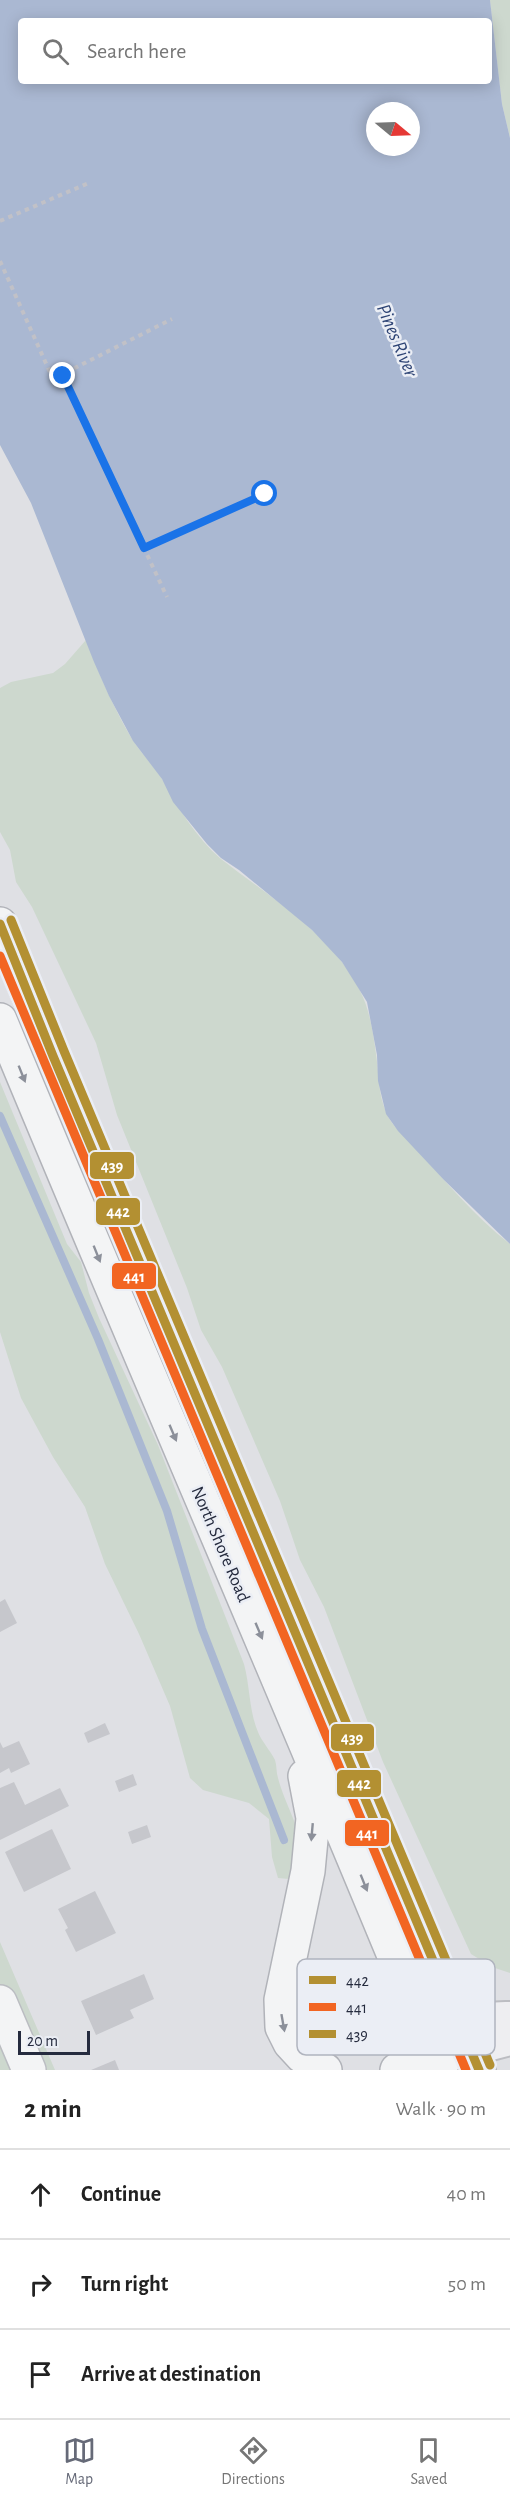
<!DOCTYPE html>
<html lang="en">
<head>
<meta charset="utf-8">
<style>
	:root { --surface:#fff; --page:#f6f6f6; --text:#222; --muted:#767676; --line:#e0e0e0; --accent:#666a78 }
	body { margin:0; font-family:"Alegreya Sans",sans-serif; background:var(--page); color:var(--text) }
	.compass { position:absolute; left:366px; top:102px; width:54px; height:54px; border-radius:50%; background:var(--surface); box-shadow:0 3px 15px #0003; rotate:109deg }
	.scale { position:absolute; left:18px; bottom:15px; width:72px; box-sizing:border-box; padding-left:6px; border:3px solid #252b3e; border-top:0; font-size:16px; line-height:21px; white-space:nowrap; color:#252b3e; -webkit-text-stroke:4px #ebeef5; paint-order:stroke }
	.stop { position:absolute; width:18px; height:18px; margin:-14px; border:4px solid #1a73e8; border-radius:50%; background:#fff }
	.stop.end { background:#1a73e8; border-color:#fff; box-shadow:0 2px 6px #0008 }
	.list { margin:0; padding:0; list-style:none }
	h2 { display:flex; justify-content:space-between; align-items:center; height:78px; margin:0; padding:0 24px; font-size:26px }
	h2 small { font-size:20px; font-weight:400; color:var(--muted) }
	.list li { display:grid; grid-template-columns:39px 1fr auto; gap:18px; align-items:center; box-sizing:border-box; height:90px; padding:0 24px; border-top:2px solid var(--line) }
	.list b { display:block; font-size:22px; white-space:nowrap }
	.list em { font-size:20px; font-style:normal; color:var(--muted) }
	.icon { flex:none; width:33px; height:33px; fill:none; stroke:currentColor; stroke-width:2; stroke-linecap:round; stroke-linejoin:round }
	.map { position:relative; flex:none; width:510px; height:2070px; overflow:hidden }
	.search { position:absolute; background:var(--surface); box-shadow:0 3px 15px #0003; left:18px; right:18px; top:18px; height:66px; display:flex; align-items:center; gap:15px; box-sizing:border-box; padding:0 21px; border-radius:6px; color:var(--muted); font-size:22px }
	.sheet { height:348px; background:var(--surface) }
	nav { display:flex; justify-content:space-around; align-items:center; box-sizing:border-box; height:84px; border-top:2px solid var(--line); background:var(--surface); font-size:16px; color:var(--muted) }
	nav a { display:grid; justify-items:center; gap:3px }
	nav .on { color:var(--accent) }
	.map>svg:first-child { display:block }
</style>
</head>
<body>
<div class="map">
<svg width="510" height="2070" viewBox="0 0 510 2070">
	<rect width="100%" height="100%" fill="#dfe0e4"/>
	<path fill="#cdd8ce" d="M 490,0 L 510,0 L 510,138 L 502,104 Z
		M 86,640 C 99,674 113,707 132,739 C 141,753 153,765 162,779 C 178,807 196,838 221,859 C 262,891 309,920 342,962 C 366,993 371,1016 376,1054 C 379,1074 378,1093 386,1112 C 391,1126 405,1136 414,1147 C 444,1179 475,1217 510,1244 L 510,1973 L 492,1967 L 471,1954 L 383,1762 L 324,1607 L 300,1560 L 280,1501 L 222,1367 L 201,1330 L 187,1288 L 117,1115 L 96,1043 L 32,907 L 16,882 L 10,850 L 0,832 L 0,688 L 11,682 L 53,673 L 65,664 Z
		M 0,1082 L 67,1244 L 81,1262 L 89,1293 L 99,1318 L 158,1445 L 244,1664 C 250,1686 249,1711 258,1732 C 262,1742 270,1750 275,1760 C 277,1766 276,1772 278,1778 C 289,1819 312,1835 289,1879 L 278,1878 L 272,1857 L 269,1819 L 249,1803 L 203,1790 L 190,1778 L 170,1706 L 139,1634 L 105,1564 L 85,1507 L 53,1457 L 21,1398 L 0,1332 Z
		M 0,1942 L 55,2070 L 0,2070 Z"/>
	<path fill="#aab8d2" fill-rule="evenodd" d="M 0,0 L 490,0 L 502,104 L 510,138 L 510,1244 L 444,1180 L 398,1131 L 386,1114 L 378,1081 L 377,1055 L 367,1002 L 342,962 L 312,930 L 239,870 L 221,858 L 207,844 L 173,802 L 162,779 L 133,741 L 109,696 L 94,662 L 31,503 L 0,445 ZM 21,21 L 489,21 L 489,81 L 21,81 ZM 375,111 L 411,111 L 411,147 L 375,147 Z"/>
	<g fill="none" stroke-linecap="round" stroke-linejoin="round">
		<path stroke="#aab8d2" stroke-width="8" d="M 0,1116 L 98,1339 L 167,1511 L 202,1629 L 284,1840"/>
	</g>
	<path fill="#c6c7cc" d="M 5,1599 L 17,1623 L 0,1632 L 0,1602 Z
		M 105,1723 L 110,1734 L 88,1743 L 84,1733 Z
		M 19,1741 L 30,1764 L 11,1773 L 9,1768 L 0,1773 L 0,1742 L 3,1748 Z
		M 133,1774 L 137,1785 L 119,1792 L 115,1781 Z
		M 14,1782 L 25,1805 L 60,1788 L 69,1806 L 0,1840 L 0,1788 Z
		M 147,1825 L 151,1837 L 132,1844 L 128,1832 Z
		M 52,1829 L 71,1869 L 24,1892 L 5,1852 Z
		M 95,1891 L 116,1933 L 76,1952 L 65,1930 L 68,1928 L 58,1909 Z
		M 144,1974 L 154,1999 L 130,2010 L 134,2018 L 96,2035 L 81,2001 Z
		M 115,2060 L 119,2070 L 91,2070 Z"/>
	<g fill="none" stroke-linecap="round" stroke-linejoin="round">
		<defs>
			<path id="minor" d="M 429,2040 C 452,2024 481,2015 510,2016
				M 437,2060 L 510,2041"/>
			<path id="major" d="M 0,2002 L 29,2070"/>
			<path id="highway" d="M 0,924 L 53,1056 L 479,2070
				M 0,1020 C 145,1371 298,1718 441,2070
				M 305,1776 L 313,1818 L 308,1871 L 281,2000 L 282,2027 L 290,2043 L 302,2056 L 325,2070
				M 397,2070 L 437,2060"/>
		</defs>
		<use href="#minor" stroke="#bcbdc2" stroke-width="32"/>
		<use href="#major" stroke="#bbbdc2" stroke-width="36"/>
		<use href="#highway" stroke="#b1b3b9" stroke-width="36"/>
		<path stroke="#c1c1c7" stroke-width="4" stroke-dasharray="4.5 4.5" stroke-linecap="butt" d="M 0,221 L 91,182
			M 0,261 L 53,379 L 172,319
			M 63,376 L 167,597
			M 144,548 L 265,494"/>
		<use href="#minor" stroke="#eeeef1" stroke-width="28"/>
		<use href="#major" stroke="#f3f4f5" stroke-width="33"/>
		<use href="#highway" stroke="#f3f4f5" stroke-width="33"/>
		<defs>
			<path id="bus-1" d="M 0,924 L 53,1056 L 479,2070"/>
			<path id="bus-2" d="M 0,956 L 466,2070"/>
			<path id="bus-3" d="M 11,920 L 64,1051 L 490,2065"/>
		</defs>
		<use href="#bus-1" stroke="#ebeef5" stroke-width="14"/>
		<use href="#bus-2" stroke="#ebeef5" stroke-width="14"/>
		<use href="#bus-3" stroke="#ebeef5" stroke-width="14"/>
		<use href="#bus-1" stroke="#b39032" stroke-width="9"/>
		<use href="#bus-2" stroke="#f26522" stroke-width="9"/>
		<use href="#bus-3" stroke="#b39032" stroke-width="9"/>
	</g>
	<defs><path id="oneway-solid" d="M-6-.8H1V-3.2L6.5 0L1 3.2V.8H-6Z" transform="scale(1.5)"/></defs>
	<g fill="#8c909a">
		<use href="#oneway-solid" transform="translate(22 1074) rotate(68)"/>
		<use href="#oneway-solid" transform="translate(97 1254) rotate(68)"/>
		<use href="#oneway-solid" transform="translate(173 1433) rotate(67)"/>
		<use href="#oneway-solid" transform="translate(259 1631) rotate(67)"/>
		<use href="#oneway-solid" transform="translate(312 1832) rotate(95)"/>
		<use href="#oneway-solid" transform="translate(364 1883) rotate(68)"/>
		<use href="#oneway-solid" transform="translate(283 2023) rotate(80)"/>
	</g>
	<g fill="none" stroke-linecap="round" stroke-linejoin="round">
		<path stroke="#1a73e8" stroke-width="8" d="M 63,376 L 144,548 L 265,494"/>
	</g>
	<g text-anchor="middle" stroke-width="5" stroke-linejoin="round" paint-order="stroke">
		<g font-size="18" fill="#252b3e" stroke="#ebeef5">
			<text transform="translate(221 1544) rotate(67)" y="6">North Shore Road</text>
		</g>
		<g font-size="20" font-style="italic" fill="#2d4374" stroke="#ebeef5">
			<text transform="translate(398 340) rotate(67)" y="7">Pines River</text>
		</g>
	</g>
	<rect x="297" y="1959" width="198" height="96" rx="9" fill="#ebeef5" stroke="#b0b4be" stroke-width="1.5"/>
	<rect x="309" y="1976" width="27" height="8" fill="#b39032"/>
	<rect x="309" y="2003" width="27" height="8" fill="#f26522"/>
	<rect x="309" y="2030" width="27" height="8" fill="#b39032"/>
	<g font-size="16" fill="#252b3e">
		<text x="346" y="1986">442</text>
		<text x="346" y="2013">441</text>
		<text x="346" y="2040">439</text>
	</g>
	<g stroke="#ebeef5" stroke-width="2">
		<rect x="89" y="1151" width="46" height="29" rx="6" fill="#b39032"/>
		<rect x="95" y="1197" width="46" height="29" rx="6" fill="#b39032"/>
		<rect x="111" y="1262" width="46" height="28" rx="6" fill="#f26522"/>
		<rect x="330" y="1723" width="45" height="29" rx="6" fill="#b39032"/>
		<rect x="336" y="1769" width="46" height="29" rx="6" fill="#b39032"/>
		<rect x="344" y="1819" width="46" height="28" rx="6" fill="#f26522"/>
	</g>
	<g font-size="16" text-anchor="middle" font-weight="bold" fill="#fff">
		<text x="112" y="1171">439</text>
		<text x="118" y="1217">442</text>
		<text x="134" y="1282">441</text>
		<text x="352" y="1743">439</text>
		<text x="359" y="1789">442</text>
		<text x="367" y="1839">441</text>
	</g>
</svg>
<svg class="compass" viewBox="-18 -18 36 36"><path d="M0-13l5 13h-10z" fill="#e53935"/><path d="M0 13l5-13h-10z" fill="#767676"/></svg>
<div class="scale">20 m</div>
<div class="stop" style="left:265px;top:494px"></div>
<div class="stop end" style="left:63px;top:376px"></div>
<div class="search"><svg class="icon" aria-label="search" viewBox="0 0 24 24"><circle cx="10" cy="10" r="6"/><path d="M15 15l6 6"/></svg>Search here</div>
</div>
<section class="sheet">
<h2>2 min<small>Walk · 90 m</small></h2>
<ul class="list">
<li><svg class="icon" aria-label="ahead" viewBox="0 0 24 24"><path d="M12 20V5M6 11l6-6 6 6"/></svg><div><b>Continue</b></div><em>40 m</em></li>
<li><svg class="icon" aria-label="right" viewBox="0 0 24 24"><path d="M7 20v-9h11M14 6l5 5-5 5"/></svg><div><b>Turn right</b></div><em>50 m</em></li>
<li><svg class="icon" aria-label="arrive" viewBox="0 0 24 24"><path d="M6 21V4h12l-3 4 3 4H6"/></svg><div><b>Arrive at destination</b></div></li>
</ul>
</section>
<nav>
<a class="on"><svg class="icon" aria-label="map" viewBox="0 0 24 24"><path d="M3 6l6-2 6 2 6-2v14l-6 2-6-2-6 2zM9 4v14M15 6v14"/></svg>Map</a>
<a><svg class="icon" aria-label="directions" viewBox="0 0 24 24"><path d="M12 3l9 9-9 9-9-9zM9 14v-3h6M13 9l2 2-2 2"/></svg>Directions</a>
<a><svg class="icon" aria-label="saved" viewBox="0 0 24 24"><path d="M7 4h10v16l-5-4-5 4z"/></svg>Saved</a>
</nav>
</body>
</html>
